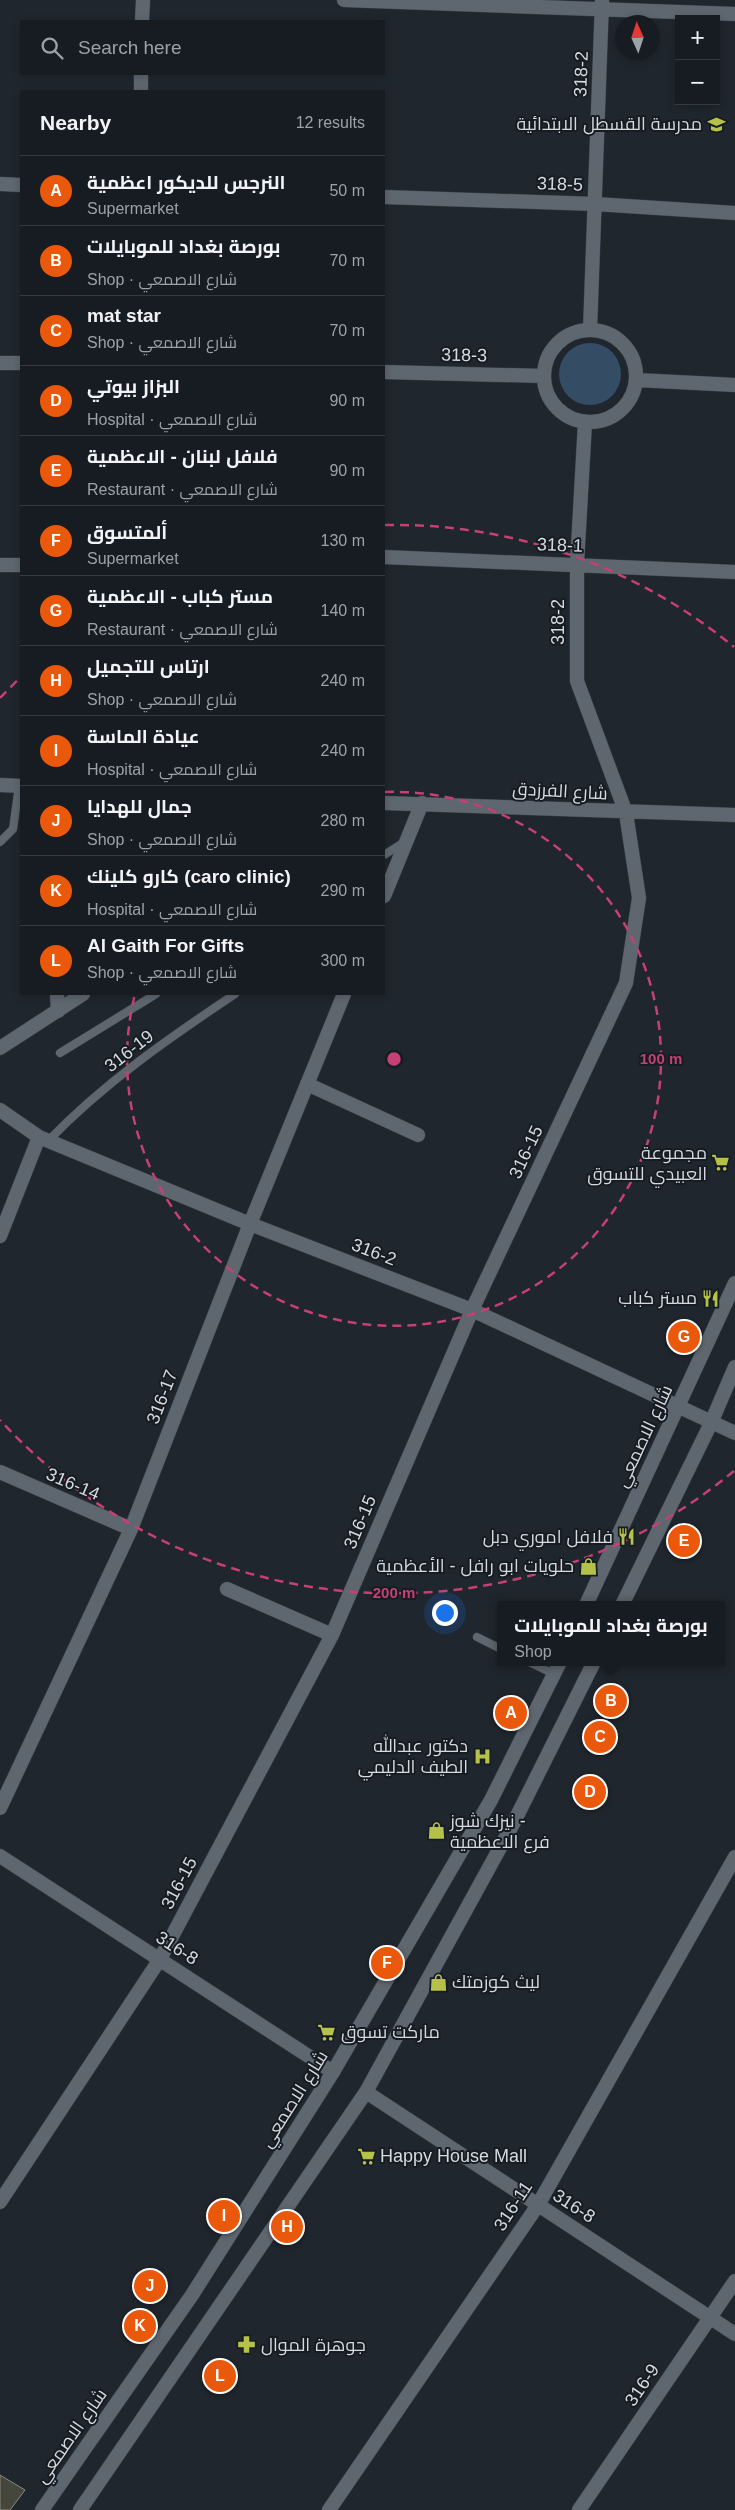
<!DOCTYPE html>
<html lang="en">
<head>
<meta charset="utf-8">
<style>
	:root { --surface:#171c22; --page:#24292f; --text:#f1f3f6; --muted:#9ea1a5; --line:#363a40; --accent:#ea580c }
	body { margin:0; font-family:Helvetica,Cairo,sans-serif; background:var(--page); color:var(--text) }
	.controls { position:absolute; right:15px; top:15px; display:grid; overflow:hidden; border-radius:0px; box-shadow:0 2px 8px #0003 }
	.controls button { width:45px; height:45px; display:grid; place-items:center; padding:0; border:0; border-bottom:1px solid var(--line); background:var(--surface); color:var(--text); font:25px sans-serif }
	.compass { position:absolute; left:615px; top:15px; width:45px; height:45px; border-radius:50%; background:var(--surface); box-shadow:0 2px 8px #0003; rotate:357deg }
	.you { position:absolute; left:444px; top:1612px; width:18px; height:18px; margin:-12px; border:4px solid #fff; border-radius:50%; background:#1a73e8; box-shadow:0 0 0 8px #1a73e833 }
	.badge { display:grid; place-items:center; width:32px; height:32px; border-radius:50%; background:var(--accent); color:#fff; font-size:16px; font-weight:700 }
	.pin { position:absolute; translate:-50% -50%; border:2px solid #fff; box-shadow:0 1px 5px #0006 }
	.popup { position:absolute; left:497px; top:1601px; width:228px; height:65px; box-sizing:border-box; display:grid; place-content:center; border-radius:0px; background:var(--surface); filter:drop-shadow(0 1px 4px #0005); font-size:16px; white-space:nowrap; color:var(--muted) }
	.popup b { font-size:19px; color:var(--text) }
	.popup::after { content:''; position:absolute; left:50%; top:100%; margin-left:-10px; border:10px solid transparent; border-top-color:var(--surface) }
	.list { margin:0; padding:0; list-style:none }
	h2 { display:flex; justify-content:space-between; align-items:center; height:65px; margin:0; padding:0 20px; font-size:21px }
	h2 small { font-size:16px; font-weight:400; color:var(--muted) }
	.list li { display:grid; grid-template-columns:32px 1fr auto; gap:15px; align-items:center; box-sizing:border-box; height:70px; padding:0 20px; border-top:1px solid var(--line) }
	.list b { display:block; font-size:19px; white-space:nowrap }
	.list p { margin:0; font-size:16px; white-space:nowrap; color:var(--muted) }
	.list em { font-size:16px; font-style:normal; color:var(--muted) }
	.icon { flex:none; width:28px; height:28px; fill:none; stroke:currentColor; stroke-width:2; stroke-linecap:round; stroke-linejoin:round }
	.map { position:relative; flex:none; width:735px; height:2510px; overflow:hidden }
	.search { position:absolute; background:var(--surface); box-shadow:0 2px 8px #0003; left:20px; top:20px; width:365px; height:55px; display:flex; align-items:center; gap:12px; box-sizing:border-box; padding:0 18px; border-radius:0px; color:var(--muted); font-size:19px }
	.panel { position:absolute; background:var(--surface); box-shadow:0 2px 8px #0003; left:20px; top:90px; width:365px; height:905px; border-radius:0px }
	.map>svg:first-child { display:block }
</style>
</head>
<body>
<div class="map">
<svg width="735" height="2510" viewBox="0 0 735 2510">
	<rect width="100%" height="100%" fill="#1f262d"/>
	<path fill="#344d65" d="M559 374a31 31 0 1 1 62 0a31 31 0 1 1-62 0Z"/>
	<path fill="#45463c" stroke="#898b7f" d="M 0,2475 L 25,2490 L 10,2510 L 0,2510 Z"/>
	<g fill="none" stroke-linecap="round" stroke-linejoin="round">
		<defs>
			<path id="service" d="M 0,842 L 13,829 L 19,786
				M 384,855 L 406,841
				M 60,1053 L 156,994
				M 48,1141 C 104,1083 169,1038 235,994
				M 477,1637 L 501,1649
				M 529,1662 L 554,1674"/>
			<path id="minor" d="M 344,0 L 735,14
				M 142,21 L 143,0
				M 141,91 L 141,74
				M 0,184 L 21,185
				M 384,197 L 595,204 L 735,213
				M544 376a46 46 0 1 1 92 0a46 46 0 1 1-92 0Z
				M 590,330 L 602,1
				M 0,363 L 21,363
				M 384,372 L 543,376
				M 637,380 L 735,385
				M 384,557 L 735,572
				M 0,565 L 21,565
				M 0,785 L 21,786
				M 384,803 L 735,815
				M 384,896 L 422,803
				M 57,994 L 58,1011
				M 0,1048 L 83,994
				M 307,1084 L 418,1135
				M 0,1110 L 39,1137 L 250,1224 L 472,1310 L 735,1433
				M 0,1236 L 39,1137
				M 0,1472 L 131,1529
				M 227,1589 L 332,1635
				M 0,1808 L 131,1529 L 250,1224 L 344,994
				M 0,1856 L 333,2072
				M 366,2092 L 735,2334
				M 0,2202 L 160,1959 L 332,1635 L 472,1310 L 626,983 L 639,898 L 626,813 L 577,681 L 577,564 L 585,422
				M 329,2510 L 538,2205 L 735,1857
				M 579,2510 L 735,2281"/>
			<path id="tertiary" d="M 586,1605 L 735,1283
				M 622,1605 L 711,1423 L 735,1367
				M 42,2510 L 192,2295 L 333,2072 L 491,1800 L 560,1662
				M 80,2510 L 366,2092 L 513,1824 L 594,1662"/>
		</defs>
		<use href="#service" stroke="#3a4045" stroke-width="9"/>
		<use href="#minor" stroke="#3a4045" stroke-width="15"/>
		<use href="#tertiary" stroke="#3a4045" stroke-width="15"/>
		<use href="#service" stroke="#5e666f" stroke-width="8"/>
		<use href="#minor" stroke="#5e666f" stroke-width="14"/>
		<use href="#tertiary" stroke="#5e666f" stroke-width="14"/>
	</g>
	<g fill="none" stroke="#c63f75" stroke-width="2.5" stroke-dasharray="9 6">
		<path d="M385 792A267 267 0 1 1 135 994"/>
		<path d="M734 1471A534 534 0 0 1 0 1420M0 698A534 534 0 0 1 20 678M385 525A534 534 0 0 1 734 647"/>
	</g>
	<defs>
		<symbol id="school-bare" viewBox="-9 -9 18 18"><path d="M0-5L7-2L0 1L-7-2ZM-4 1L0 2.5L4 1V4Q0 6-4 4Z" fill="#b6c148" stroke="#161c23" stroke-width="2.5" paint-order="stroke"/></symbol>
		<symbol id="supermarket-bare" viewBox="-9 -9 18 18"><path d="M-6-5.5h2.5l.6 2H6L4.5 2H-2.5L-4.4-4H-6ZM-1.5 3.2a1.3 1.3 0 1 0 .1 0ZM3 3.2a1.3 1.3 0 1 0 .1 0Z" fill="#b6c148" stroke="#161c23" stroke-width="2.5" paint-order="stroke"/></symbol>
		<symbol id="restaurant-bare" viewBox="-9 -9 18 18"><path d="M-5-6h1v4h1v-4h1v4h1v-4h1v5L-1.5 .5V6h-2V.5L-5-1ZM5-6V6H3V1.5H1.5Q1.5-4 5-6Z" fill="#b6c148" stroke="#161c23" stroke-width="2.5" paint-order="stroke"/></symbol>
		<symbol id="shop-bare" viewBox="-9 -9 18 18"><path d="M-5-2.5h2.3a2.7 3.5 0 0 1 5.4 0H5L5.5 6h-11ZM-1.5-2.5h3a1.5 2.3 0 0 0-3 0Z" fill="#b6c148" stroke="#161c23" stroke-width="2.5" paint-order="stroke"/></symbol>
		<symbol id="hospital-bare" viewBox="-9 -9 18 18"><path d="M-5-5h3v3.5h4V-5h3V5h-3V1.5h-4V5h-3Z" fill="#b6c148" stroke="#161c23" stroke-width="2.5" paint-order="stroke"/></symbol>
		<symbol id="pharmacy-bare" viewBox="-9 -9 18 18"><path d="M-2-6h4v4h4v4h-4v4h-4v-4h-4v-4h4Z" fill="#b6c148" stroke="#161c23" stroke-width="2.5" paint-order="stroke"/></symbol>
	</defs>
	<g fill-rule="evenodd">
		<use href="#school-bare" x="704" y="112" width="25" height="25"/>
		<use href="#supermarket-bare" x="708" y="1150" width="25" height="25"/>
		<use href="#restaurant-bare" x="698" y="1286" width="25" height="25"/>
		<use href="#restaurant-bare" x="614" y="1524" width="25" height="25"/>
		<use href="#shop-bare" x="576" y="1554" width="25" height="25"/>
		<use href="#hospital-bare" x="470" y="1744" width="25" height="25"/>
		<use href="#shop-bare" x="424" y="1818" width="25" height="25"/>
		<use href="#shop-bare" x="426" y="1970" width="25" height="25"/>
		<use href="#supermarket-bare" x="314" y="2020" width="25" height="25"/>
		<use href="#supermarket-bare" x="354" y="2144" width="25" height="25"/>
		<use href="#pharmacy-bare" x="234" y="2332" width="25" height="25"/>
	</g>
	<g text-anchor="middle" stroke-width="4" stroke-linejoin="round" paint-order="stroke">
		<g font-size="18" fill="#d6dadf" stroke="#161c23">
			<text transform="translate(581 74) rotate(-88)" y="6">318-2</text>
			<text transform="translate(560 184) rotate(2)" y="6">318-5</text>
			<text transform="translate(464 355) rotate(1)" y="6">318-3</text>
			<text transform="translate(560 545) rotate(2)" y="6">318-1</text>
			<text transform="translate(558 622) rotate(-90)" y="6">318-2</text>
			<text transform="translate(560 791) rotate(3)" y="6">شارع الفرزدق</text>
			<text transform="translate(129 1051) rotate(-38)" y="6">316-19</text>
			<text transform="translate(526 1152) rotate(-65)" y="6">316-15</text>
			<text transform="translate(374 1252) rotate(21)" y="6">316-2</text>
			<text transform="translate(162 1397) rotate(-69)" y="6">316-17</text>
			<text transform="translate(644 1436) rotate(-65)" y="6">شارع الاصمعي</text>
			<text transform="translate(73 1484) rotate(23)" y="6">316-14</text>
			<text transform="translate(360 1522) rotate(-67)" y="6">316-15</text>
			<text transform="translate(179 1883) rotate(-62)" y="6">316-15</text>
			<text transform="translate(177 1948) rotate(33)" y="6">316-8</text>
			<text transform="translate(294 2099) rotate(-58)" y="6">شارع الاصمعي</text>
			<text transform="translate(513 2206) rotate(-57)" y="6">316-11</text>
			<text transform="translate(574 2206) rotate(33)" y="6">316-8</text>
			<text transform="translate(642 2385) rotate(-56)" y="6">316-9</text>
			<text transform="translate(71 2436) rotate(-55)" y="6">شارع الاصمعي</text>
		</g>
		<g font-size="18" fill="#d6dadf" stroke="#161c23" text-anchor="end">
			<text x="702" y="130">مدرسة القسطل الابتدائية</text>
			<text x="707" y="1159">مجموعة<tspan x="707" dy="21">العبيدي للتسوق</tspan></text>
			<text x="697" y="1304">مستر كباب</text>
			<text x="613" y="1543">فلافل اموري دبل</text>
			<text x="574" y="1572">حلويات ابو رافل - الأعظمية</text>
			<text x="468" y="1752">دكتور عبدالله<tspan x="468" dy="21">الطيف الدليمي</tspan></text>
			<text x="450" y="1827" text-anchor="start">نيزك شوز -<tspan x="450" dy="21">فرع الاعظمية</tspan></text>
			<text x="452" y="1988" text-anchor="start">ليث كوزمتك</text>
			<text x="341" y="2038" text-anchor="start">ماركت تسوق</text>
			<text x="380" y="2162" text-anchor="start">Happy House Mall</text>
			<text x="261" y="2351" text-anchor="start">جوهرة الموال</text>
		</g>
	</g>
	<circle cx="394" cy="1059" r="8" fill="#c63f75" stroke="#161c23" stroke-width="2.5"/>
	<g font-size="15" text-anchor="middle" font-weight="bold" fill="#c63f75" stroke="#161c23" stroke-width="4" stroke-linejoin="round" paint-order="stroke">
		<text x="661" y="1064">100 m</text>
		<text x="394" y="1598">200 m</text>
	</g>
</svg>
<div class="controls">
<button>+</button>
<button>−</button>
</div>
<svg class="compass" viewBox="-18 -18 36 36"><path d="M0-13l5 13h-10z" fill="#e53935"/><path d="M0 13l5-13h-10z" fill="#9ea1a5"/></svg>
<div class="you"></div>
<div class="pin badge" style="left:511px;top:1713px">A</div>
<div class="pin badge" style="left:611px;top:1701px">B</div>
<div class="popup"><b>بورصة بغداد للموبايلات</b>Shop</div>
<div class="pin badge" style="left:600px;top:1737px">C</div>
<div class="pin badge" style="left:590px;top:1792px">D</div>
<div class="pin badge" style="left:684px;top:1541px">E</div>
<div class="pin badge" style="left:387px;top:1963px">F</div>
<div class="pin badge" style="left:684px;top:1337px">G</div>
<div class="pin badge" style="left:287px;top:2227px">H</div>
<div class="pin badge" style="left:224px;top:2216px">I</div>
<div class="pin badge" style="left:150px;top:2286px">J</div>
<div class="pin badge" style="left:140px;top:2326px">K</div>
<div class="pin badge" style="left:220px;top:2376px">L</div>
<div class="search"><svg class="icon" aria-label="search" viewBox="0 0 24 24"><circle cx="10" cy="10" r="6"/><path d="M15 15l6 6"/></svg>Search here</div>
<section class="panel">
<h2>Nearby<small>12 results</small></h2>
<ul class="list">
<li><span class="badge">A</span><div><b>النرجس للديكور اعظمية</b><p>Supermarket</p></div><em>50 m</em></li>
<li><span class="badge">B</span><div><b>بورصة بغداد للموبايلات</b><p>Shop · شارع الاصمعي</p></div><em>70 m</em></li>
<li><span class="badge">C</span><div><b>mat star</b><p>Shop · شارع الاصمعي</p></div><em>70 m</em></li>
<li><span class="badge">D</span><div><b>البزاز بيوتي</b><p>Hospital · شارع الاصمعي</p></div><em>90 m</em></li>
<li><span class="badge">E</span><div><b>فلافل لبنان - الاعظمية</b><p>Restaurant · شارع الاصمعي</p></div><em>90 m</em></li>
<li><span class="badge">F</span><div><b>ألمتسوق</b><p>Supermarket</p></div><em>130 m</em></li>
<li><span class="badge">G</span><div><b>مستر كباب - الاعظمية</b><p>Restaurant · شارع الاصمعي</p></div><em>140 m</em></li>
<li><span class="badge">H</span><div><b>ارتاس للتجميل</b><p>Shop · شارع الاصمعي</p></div><em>240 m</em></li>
<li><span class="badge">I</span><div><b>عيادة الماسة</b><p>Hospital · شارع الاصمعي</p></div><em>240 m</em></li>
<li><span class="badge">J</span><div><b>جمال للهدايا</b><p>Shop · شارع الاصمعي</p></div><em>280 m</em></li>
<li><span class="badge">K</span><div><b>كارو كلينك (caro clinic)</b><p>Hospital · شارع الاصمعي</p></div><em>290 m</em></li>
<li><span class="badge">L</span><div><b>Al Gaith For Gifts</b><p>Shop · شارع الاصمعي</p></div><em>300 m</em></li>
</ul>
</section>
</div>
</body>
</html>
